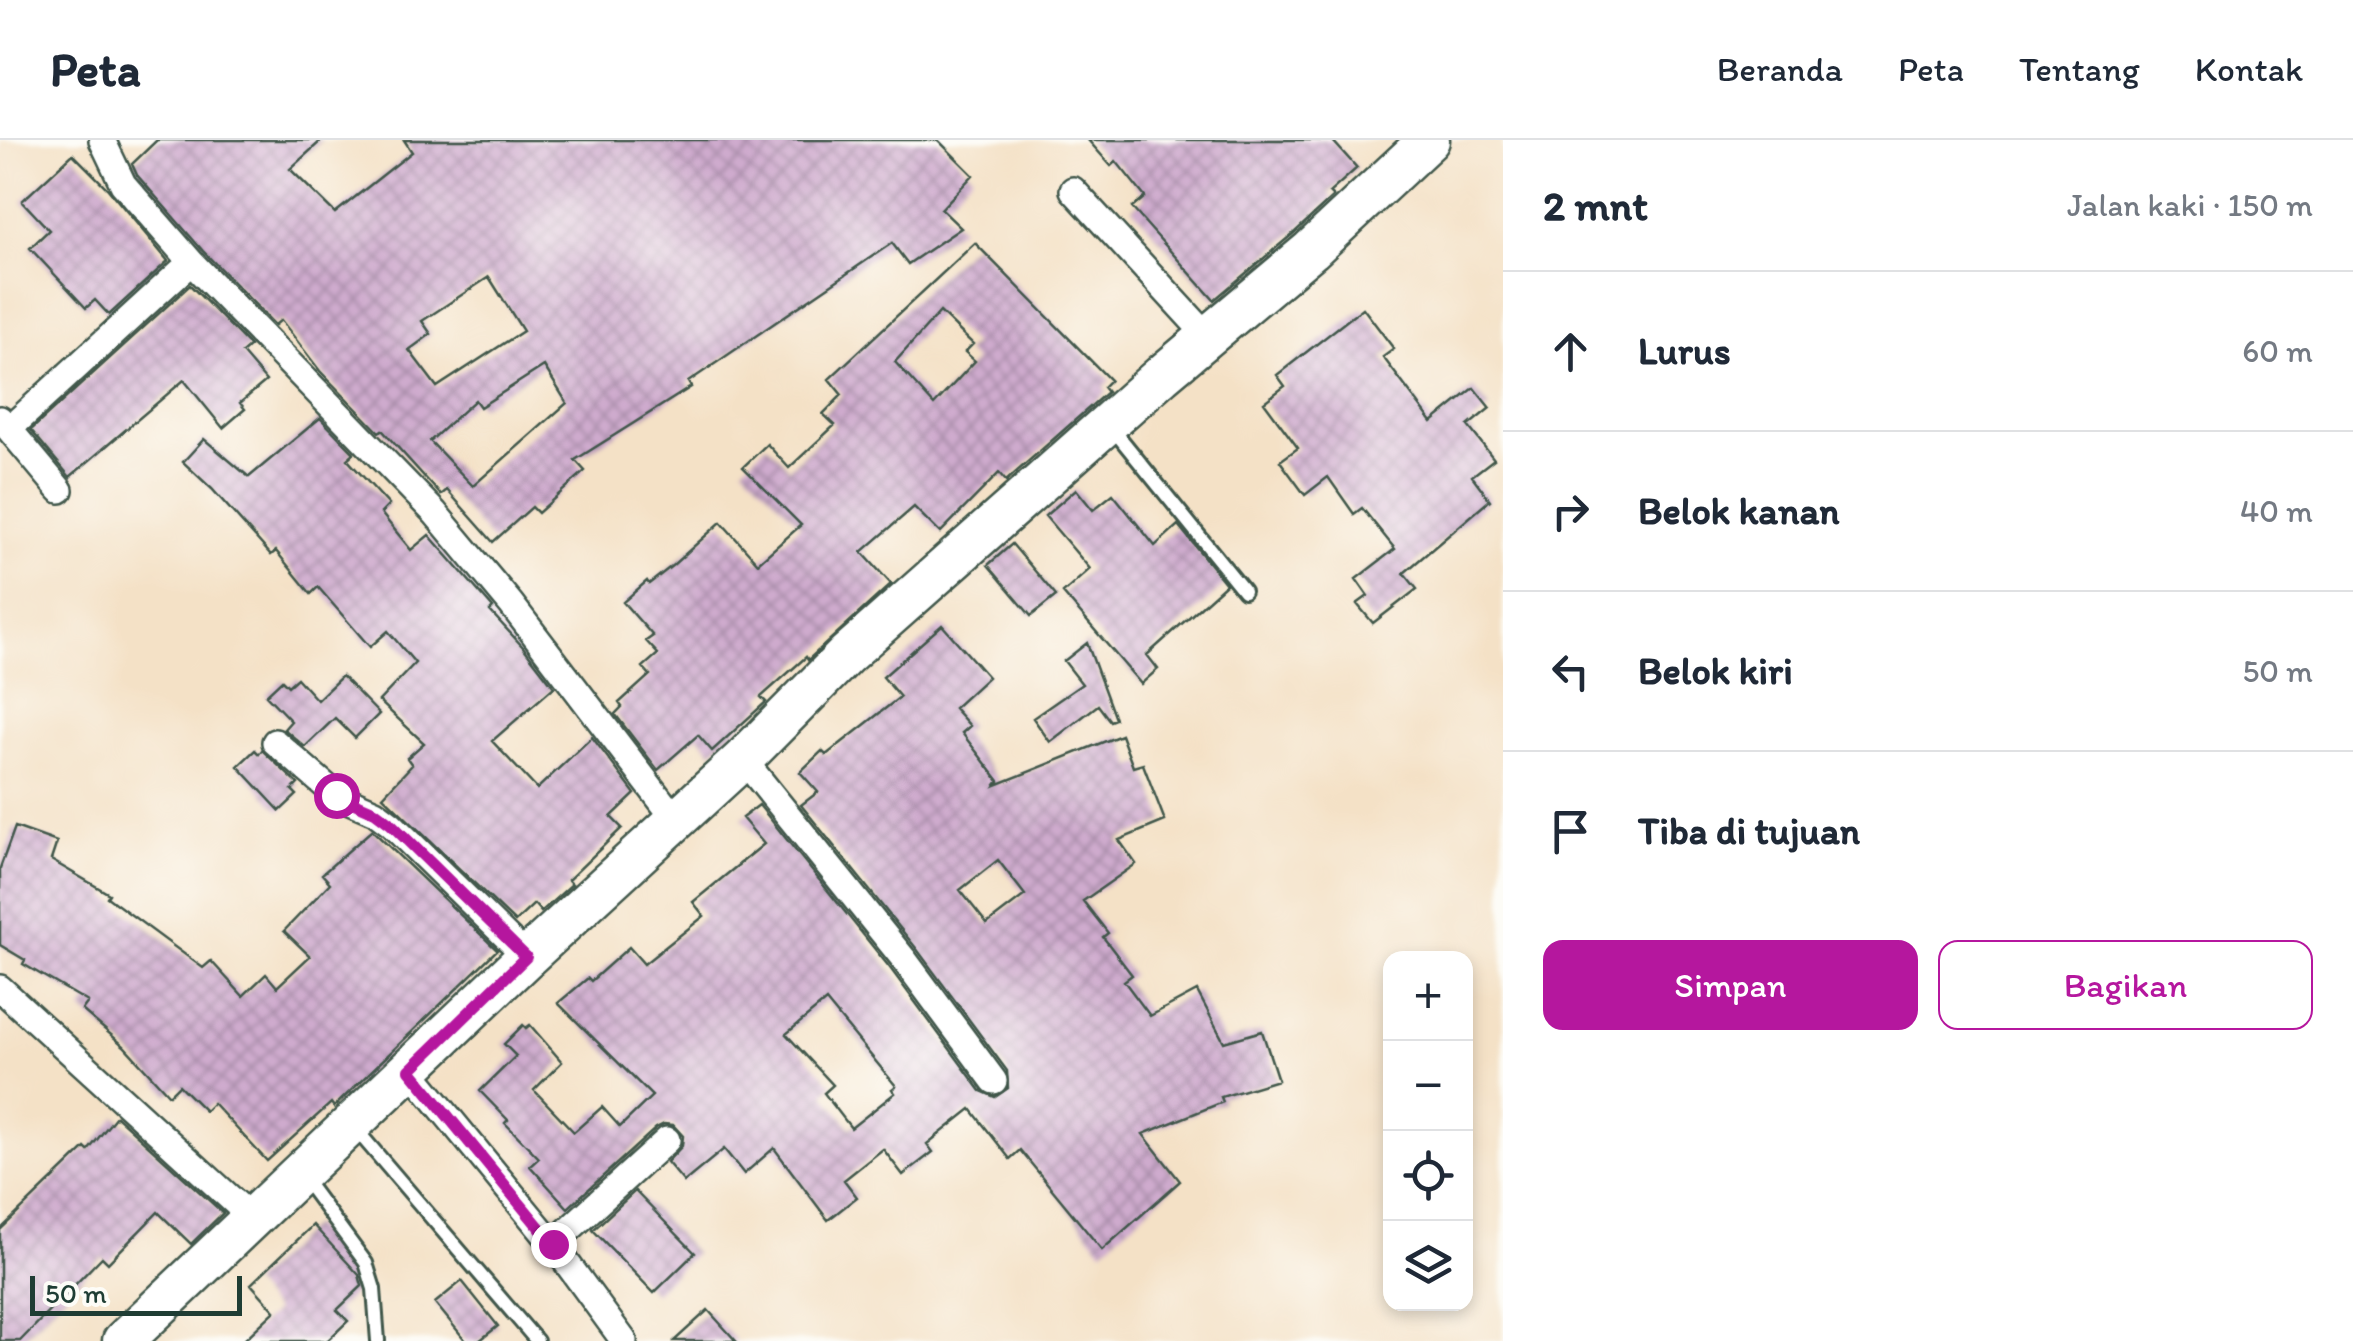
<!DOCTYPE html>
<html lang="id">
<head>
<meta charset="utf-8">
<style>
	:root { --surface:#fff; --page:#f6f6f7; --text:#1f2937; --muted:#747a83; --line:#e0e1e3; --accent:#b5179e }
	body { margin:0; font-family:Itim,sans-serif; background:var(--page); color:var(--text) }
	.controls { position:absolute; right:30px; bottom:30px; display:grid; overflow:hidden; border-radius:20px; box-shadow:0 5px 15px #0003 }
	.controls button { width:90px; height:90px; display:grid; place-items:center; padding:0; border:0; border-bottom:2px solid var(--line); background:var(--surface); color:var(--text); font:50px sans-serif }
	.scale { position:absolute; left:30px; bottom:25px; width:212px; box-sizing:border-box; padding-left:10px; border:5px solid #1f3d34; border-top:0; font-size:28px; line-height:35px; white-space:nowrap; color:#1f3d34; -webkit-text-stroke:8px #fdfcf7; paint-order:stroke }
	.stop { position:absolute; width:30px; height:30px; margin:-22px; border:8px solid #b5179e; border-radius:50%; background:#fff }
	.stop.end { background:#b5179e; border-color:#fff; box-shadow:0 2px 10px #0008 }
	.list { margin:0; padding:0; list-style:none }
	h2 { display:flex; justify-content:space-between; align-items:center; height:130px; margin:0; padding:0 40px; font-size:42px }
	h2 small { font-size:32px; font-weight:400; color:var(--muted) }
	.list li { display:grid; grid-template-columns:65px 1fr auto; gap:30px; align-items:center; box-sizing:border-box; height:160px; padding:0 40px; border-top:2px solid var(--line) }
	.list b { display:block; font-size:38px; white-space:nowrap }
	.list em { font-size:32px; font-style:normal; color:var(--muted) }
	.actions { display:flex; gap:20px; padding:30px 40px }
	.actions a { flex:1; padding:22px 0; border:2px solid var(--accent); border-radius:20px; text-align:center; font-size:35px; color:var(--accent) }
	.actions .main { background:var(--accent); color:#fff }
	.icon { flex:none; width:55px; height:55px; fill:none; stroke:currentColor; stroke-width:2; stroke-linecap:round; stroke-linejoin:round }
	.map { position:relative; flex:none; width:1503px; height:1201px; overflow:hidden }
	header { display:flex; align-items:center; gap:60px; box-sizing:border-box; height:140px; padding:0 50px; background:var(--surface); border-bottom:2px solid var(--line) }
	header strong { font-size:48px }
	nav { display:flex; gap:55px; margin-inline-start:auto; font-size:35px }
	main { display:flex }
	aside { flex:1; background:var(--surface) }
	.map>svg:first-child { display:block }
</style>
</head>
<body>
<header>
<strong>Peta</strong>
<nav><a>Beranda</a><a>Peta</a><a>Tentang</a><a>Kontak</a></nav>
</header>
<main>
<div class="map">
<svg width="1503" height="1201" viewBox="0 0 1503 1201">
	<defs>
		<pattern id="building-cross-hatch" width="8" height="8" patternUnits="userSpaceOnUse" patternTransform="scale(2.5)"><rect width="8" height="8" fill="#cfabce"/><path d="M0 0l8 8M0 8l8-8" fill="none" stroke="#a78ca8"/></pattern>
	</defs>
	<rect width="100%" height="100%" fill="#fdfcf7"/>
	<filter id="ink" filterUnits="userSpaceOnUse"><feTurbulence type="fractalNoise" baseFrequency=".01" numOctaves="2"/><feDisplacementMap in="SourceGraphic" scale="20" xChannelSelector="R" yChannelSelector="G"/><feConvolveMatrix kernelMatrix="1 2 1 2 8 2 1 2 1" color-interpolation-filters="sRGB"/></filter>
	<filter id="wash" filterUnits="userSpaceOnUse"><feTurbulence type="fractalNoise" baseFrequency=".0048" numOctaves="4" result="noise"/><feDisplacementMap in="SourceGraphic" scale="40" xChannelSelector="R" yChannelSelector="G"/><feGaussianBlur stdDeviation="2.25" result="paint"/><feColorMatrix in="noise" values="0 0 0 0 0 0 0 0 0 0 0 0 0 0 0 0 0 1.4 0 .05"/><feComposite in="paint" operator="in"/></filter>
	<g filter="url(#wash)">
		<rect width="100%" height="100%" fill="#f4e1c6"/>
		<g id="blocks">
			<path fill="url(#building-cross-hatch)" fill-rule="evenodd" d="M 157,0 L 322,0 L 290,29 L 335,73 L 412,12 L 404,0 L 938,0 L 973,35 L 941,69 L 961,88 L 908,124 L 892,103 L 688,242 L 691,247 L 575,320 L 585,331 L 538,373 L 532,367 L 493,402 L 447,350 L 441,355 L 382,290 L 379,292 L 320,231 L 281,180 L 275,185 L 203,111 L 137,35 L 132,24 ZM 489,137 L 523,191 L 437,247 L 409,210 L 431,194 L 422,181 ZM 544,226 L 567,263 L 473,346 L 430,301 L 475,260 L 480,267 Z
				M 1088,0 L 1332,0 L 1357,28 L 1329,53 L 1333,57 L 1295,92 L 1214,160 L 1132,68 L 1145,57 L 1116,21 L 1111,26 Z
				M 73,14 L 107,48 L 168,121 L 109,175 L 95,160 L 86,168 L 30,108 L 49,90 L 22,61 Z
				M 975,103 L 1110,240 L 1103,247 L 1107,252 L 1006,341 L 999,333 L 940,393 L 914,367 L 862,412 L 891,444 L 808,520 L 806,517 L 761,557 L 766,562 L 712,611 L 698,595 L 658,630 L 615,574 L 622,567 L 619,563 L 650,535 L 643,527 L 658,514 L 646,501 L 653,496 L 623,462 L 647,441 L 649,444 L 673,425 L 721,382 L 758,423 L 801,385 L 743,327 L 767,304 L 789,328 L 835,285 L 823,274 L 842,255 L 829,239 ZM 940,172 L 973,204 L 965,212 L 975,221 L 934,265 L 895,222 Z
				M 190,145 L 250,206 L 242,213 L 266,241 L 240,263 L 245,269 L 223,288 L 184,240 L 70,337 L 31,290 Z
				M 1363,168 L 1394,209 L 1383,217 L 1432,282 L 1474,248 L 1490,268 L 1468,286 L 1494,319 L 1472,336 L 1490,360 L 1404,433 L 1417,449 L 1373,483 L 1357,464 L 1368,456 L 1356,439 L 1395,409 L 1362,368 L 1354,374 L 1328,337 L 1305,355 L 1280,321 L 1298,308 L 1264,262 L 1285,246 L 1277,235 Z
				M 320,278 L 354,313 L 347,319 L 389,365 L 381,373 L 411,410 L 429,395 L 493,468 L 490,471 L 523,507 L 554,547 L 492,601 L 537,649 L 592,597 L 635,654 L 611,677 L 622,688 L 568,740 L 572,744 L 541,772 L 534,764 L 515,782 L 383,656 L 412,625 L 407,618 L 424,603 L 379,561 L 415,523 L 388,491 L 370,507 L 318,447 L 311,454 L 276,411 L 271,415 L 212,349 L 183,322 L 204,299 L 249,337 Z
				M 1076,349 L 1093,370 L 1113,354 L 1155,406 L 1178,385 L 1226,444 L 1147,515 L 1158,529 L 1141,544 L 1063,453 L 1090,429 L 1045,376 Z
				M 1012,404 L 1056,456 L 1031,476 L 988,425 Z
				M 942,485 L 988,537 L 954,568 L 970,586 L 962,593 L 999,641 L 996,645 L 1121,595 L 1133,627 L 1143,624 L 1165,681 L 1119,700 L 1136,724 L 1083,761 L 1108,793 L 1103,797 L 1132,835 L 1124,841 L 1150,876 L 1197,851 L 1224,902 L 1262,891 L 1278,940 L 1221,957 L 1223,962 L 1143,994 L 1180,1041 L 1102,1110 L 1020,1010 L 1010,1019 L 971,969 L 927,1004 L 933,1012 L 903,1035 L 883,1009 L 844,1040 L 857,1057 L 828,1080 L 774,1008 L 744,1034 L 724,1009 L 684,1042 L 667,1022 L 682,1006 L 683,996 L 673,985 L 664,984 L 656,988 L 568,1068 L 530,1026 L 539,1018 L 505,983 L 508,980 L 480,951 L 516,916 L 504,904 L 523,885 L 526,888 L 530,885 L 562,922 L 534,950 L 574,992 L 602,967 L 620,987 L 652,956 L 558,863 L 588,838 L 591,841 L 629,807 L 644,824 L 704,776 L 693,762 L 764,704 L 742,678 L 759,665 L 890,828 L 981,951 L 995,957 L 1008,948 L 1007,931 L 916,808 L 801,665 L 818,652 L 800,632 L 822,611 L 826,615 L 900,557 L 883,537 ZM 998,720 L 1025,755 L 987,784 L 960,750 ZM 826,861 L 896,946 L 892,949 L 895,953 L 851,988 L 824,953 L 833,945 L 786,894 Z
				M 1087,503 L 1115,579 L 1110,581 L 1098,565 L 1050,602 L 1033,578 L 1082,544 L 1064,521 Z
				M 342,536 L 379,574 L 355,598 L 335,578 L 305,607 L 284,589 L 291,581 L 266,555 L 282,540 L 288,546 L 297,538 L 317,560 Z
				M 255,610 L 259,614 L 262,610 L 298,644 L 292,650 L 297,655 L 280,671 L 238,626 Z
				M 15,687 L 57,702 L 51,720 L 109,754 L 107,757 L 203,828 L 211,821 L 243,856 L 266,834 L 277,847 L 310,816 L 284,791 L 330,743 L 322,734 L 372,690 L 497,810 L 334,967 L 331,963 L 267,1021 L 213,963 L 205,971 L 179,945 L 169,955 L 124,906 L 82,870 L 88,862 L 23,824 L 25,820 L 0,805 L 0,728 Z
				M 116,976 L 223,1073 L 191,1104 L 158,1072 L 108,1123 L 102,1117 L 20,1201 L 0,1201 L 0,1090 L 85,1008 L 88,1011 Z
				M 635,1051 L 695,1113 L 654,1153 L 593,1090 Z
				M 313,1085 L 359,1135 L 362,1146 L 337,1170 L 348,1181 L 327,1201 L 243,1201 L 275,1171 L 251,1144 Z
				M 462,1141 L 498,1186 L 479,1201 L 466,1201 L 435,1163 Z
				M 708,1170 L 736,1201 L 674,1201 Z"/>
		</g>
	</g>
	<g filter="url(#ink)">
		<use href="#blocks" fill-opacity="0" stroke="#3f564a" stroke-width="2.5"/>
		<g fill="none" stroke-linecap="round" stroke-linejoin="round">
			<defs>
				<path id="service" d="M 1112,288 L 1244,451
					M 353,986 L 537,1201
					M 304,1039 L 366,1123 L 374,1149 L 378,1201"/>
				<path id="minor" d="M 102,0 L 123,44 L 191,122 L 435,373 L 511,464 L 675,679
					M 1073,50 L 1209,198
					M 0,279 L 9,289 L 191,122
					M 9,289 L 60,350
					M 275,602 L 336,655 L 375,672 L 391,684 L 527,817
					M 743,619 L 903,818 L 994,941
					M 0,848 L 252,1078
					M 410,930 L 553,1104 L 624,1201
					M 553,1104 L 667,1000"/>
				<path id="primary" d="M 123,1201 L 527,817 L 743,619 L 846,515 L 1162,235 L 1311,110 L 1429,0"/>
			</defs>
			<use href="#service" stroke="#3f564a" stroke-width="18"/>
			<use href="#minor" stroke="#3f564a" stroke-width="30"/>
			<use href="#primary" stroke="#3f564a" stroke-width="45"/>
			<use href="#service" stroke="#fff" stroke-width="12"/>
			<use href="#minor" stroke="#fff" stroke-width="25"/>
			<use href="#primary" stroke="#fff" stroke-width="40"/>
		</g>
	</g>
	<g fill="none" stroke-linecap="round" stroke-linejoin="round" filter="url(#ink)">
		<path stroke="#b5179e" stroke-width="12" d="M 336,655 L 375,672 L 391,684 L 526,817 L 410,930 L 553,1104"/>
	</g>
</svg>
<div class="controls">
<button>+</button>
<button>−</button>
<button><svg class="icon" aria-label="locate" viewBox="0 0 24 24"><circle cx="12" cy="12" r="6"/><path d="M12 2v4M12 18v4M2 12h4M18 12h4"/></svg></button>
<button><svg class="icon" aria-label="layers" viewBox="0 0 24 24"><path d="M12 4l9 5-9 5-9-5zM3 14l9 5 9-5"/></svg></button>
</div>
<div class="scale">50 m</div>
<div class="stop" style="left:336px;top:655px"></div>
<div class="stop end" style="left:553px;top:1104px"></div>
</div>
<aside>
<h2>2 mnt<small>Jalan kaki · 150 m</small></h2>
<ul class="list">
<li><svg class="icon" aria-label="ahead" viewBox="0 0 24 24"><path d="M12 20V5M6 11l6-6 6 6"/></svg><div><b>Lurus</b></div><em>60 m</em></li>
<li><svg class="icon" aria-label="right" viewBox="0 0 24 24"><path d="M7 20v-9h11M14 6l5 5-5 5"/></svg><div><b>Belok kanan</b></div><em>40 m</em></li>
<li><svg class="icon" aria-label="left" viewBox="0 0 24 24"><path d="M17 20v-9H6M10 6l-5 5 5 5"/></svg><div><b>Belok kiri</b></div><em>50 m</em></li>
<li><svg class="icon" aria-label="arrive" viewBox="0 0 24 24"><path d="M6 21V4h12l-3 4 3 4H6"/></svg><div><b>Tiba di tujuan</b></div></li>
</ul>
<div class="actions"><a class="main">Simpan</a><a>Bagikan</a></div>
</aside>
</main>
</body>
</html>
